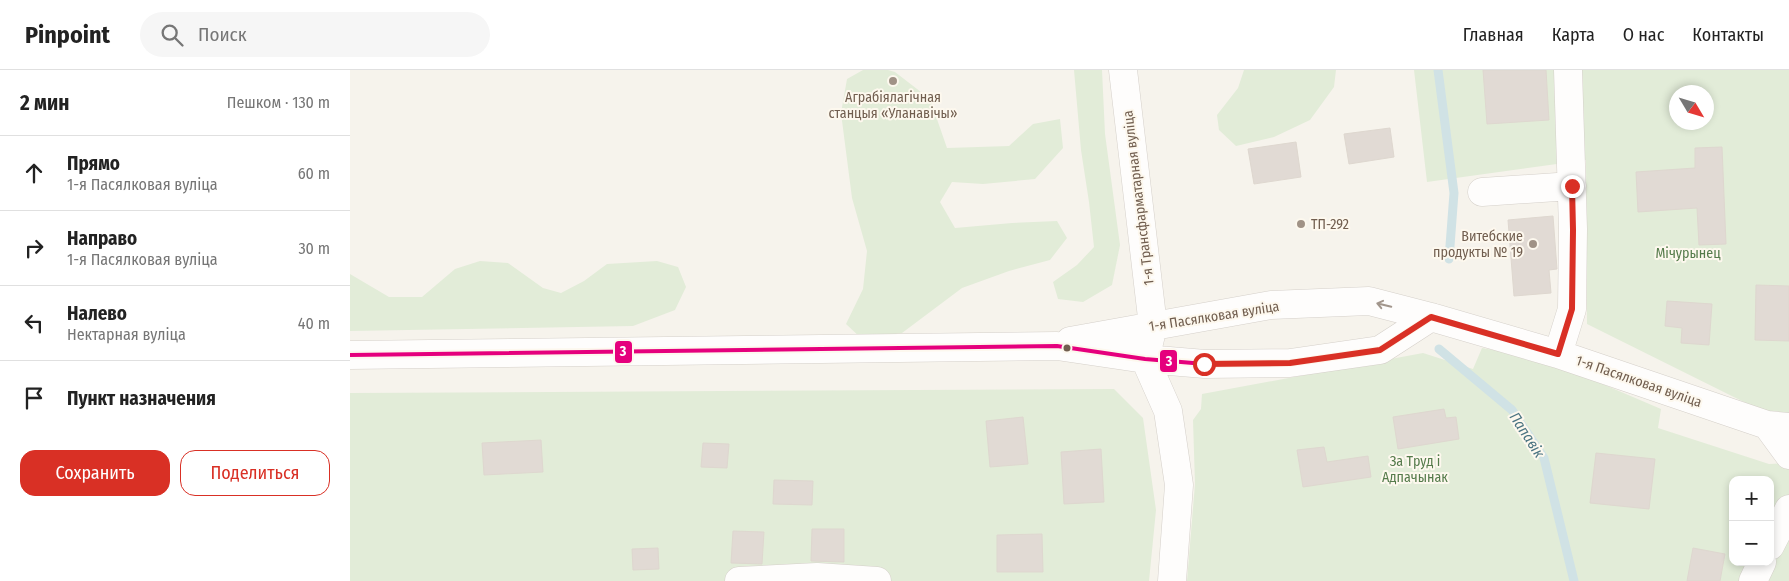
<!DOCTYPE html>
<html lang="ru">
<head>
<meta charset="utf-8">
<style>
	:root { --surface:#fff; --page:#f6f6f6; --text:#222; --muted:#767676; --line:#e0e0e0; --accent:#d93025 }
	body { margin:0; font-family:"Fira Sans Condensed",sans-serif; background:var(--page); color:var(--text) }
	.controls { position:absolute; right:15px; bottom:15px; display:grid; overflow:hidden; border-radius:10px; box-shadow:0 2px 8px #0003 }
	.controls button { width:45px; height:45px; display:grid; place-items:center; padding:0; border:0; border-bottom:1px solid var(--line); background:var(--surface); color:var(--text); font:25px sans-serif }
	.compass { position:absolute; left:1319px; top:15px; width:45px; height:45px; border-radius:50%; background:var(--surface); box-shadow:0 2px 8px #0003; rotate:128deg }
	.stop { position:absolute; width:15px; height:15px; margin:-11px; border:4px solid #d93025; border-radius:50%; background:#fff }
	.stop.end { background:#d93025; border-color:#fff; box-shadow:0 1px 5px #0008 }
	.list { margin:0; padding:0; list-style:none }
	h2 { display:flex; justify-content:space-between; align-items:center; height:65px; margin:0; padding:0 20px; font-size:21px }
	h2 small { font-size:16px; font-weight:400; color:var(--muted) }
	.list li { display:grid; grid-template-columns:32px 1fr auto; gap:15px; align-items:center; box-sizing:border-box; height:75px; padding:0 20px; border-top:1px solid var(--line) }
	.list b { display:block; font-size:19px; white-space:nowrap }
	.list p { margin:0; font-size:16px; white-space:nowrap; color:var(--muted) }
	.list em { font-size:16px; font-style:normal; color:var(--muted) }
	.actions { display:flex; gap:10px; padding:15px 20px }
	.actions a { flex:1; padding:11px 0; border:1px solid var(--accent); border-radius:15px; text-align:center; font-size:18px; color:var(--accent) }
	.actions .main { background:var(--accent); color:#fff }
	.icon { flex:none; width:28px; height:28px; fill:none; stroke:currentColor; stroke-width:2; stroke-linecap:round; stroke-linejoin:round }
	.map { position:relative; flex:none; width:1439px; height:511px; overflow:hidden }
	header { display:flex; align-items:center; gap:30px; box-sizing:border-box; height:70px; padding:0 25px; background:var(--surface); border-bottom:1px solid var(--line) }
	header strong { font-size:24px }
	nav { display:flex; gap:28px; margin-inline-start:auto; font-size:18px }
	.search { width:350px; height:45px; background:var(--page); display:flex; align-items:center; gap:12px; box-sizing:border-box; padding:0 18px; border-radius:28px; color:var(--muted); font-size:19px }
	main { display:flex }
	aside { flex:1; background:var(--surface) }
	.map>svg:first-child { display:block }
</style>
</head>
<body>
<header>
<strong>Pinpoint</strong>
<div class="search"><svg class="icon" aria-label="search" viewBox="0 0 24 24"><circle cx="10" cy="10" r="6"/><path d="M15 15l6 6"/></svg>Поиск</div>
<nav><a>Главная</a><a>Карта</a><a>О нас</a><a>Контакты</a></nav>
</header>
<main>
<aside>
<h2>2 мин<small>Пешком · 130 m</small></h2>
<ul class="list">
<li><svg class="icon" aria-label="ahead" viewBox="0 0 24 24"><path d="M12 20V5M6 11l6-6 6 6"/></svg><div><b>Прямо</b><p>1-я Пасялковая вуліца</p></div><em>60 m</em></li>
<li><svg class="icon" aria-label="right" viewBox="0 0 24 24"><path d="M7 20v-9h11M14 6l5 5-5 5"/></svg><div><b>Направо</b><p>1-я Пасялковая вуліца</p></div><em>30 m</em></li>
<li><svg class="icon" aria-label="left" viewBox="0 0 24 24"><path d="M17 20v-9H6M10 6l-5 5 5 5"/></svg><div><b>Налево</b><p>Нектарная вуліца</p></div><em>40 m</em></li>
<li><svg class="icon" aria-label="arrive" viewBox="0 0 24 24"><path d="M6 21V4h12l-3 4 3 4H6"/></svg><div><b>Пункт назначения</b></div></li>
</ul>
<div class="actions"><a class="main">Сохранить</a><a>Поделиться</a></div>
</aside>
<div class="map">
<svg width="1439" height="511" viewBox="0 0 1439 511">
	<rect width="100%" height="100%" fill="#f6f3ec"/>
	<path fill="#e2ecd8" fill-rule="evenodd" d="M 513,0 L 538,0 L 545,2 L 580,29 L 597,78 L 659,76 L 683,54 L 710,49 L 713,78 L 685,109 L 633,114 L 602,112 L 590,132 L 605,158 L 662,153 L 707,151 L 717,168 L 700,190 L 659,201 L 612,218 L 552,263 L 512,269 L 496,254 L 513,219 L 517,181 L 502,128 L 491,43 L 497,9 Z
		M 724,0 L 752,0 L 755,64 L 770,175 L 762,215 L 733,232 L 708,229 L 703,212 L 727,195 L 744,177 L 739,132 L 731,80 Z
		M 894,0 L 986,0 L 984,17 L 960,50 L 924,67 L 886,76 L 869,60 L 867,45 L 888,18 Z
		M 1064,0 L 1439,0 L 1439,343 L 1418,344 L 1237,254 L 1236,90 L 1077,112 ZM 1326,22 L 1356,22 L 1356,52 L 1326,52 Z
		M 130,191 L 158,193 L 193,218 L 211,223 L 234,211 L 257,194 L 307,191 L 328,197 L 336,217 L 325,240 L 283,256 L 0,261 L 0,204 L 39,227 L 72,227 L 105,199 Z
		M 1132,278 L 1194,289 L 1311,339 L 1308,358 L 1419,394 L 1439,393 L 1439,511 L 837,511 L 845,414 L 843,350 L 851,339 L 852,324 L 1073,283 L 1123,299 ZM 1383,410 L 1420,410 L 1420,492 L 1383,492 Z
		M 764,319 L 793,348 L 806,440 L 799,511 L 0,511 L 0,323 Z"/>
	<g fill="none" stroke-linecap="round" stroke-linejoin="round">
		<path stroke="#d0e2e5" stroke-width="9" d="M 1088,0 L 1104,123 L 1099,189
			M 1089,279 L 1162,340 L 1194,388 L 1224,511"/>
	</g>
	<path fill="#e1dad4" stroke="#ded7cf" d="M 1133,0 L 1196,0 L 1199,50 L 1137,54 Z
		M 1040,58 L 1044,87 L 999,94 L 994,64 Z
		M 946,72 L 951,107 L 904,114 L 898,79 Z
		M 1372,77 L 1376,174 L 1349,175 L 1347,138 L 1288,142 L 1286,102 L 1345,98 L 1345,78 Z
		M 1203,146 L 1207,199 L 1199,200 L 1201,223 L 1164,226 L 1158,150 Z
		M 1406,215 L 1439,216 L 1439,271 L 1405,270 Z
		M 1317,231 L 1362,234 L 1359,275 L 1331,273 L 1332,258 L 1315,256 Z
		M 1094,339 L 1096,348 L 1106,347 L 1109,369 L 1048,379 L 1043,347 Z
		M 673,347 L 678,394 L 640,397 L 636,351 Z
		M 191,370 L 193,402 L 134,405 L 132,373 Z
		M 353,373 L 379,374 L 377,398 L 351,397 Z
		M 974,377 L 977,392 L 1018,386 L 1021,407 L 953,417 L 947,380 Z
		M 751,379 L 754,432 L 714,434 L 711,382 Z
		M 1246,383 L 1305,389 L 1299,439 L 1240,433 Z
		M 424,410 L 463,411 L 462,435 L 423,434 Z
		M 462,459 L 494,459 L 494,492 L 461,491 Z
		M 383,461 L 414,462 L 412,494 L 381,493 Z
		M 692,464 L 693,502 L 647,502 L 647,465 Z
		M 308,478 L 309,499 L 283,500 L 282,479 Z
		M 1343,478 L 1375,484 L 1370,511 L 1337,511 Z"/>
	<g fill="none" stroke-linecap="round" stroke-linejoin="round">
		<defs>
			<path id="minor" d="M 773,0 L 803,256 L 799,273
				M 1132,122 L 1222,116
				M 720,271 L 921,235 L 1019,231 L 1081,247 L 1208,284 L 1417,355 L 1439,357
				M 1208,284 L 1222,239 L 1223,159 L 1218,0
				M 0,285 L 707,276 L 795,289 L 855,294 L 940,293 L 1030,280 L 1081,247
				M 795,289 L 818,341 L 829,415 L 822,511
				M 1417,355 L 1439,385
				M 1420,476 L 1439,439
				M 389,511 L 467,507 L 527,511
				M 1403,511 L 1412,492"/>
		</defs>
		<use href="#minor" stroke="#d5d0ca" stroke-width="29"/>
		<use href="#minor" stroke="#fefdfc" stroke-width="28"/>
		<defs>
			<path id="bus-1" d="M 0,285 L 707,276 L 795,289 L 855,294 L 940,293 L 1030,280 L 1081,247"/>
		</defs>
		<use href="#bus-1" stroke="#fdf8ee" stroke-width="8"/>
		<use href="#bus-1" stroke="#e5007d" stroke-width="4"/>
	</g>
	<defs><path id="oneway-shaft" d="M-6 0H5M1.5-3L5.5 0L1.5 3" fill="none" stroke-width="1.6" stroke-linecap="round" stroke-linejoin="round" transform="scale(1.25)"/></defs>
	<use stroke="#a2968c" href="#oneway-shaft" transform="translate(1034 235) rotate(-166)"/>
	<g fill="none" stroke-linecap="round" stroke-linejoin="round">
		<path stroke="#d93025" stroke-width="6" d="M 854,294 L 940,293 L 1030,280 L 1081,247 L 1208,284 L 1222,239 L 1223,160 L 1222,116"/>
	</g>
	<g fill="#a09286" stroke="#fdf8ee" stroke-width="2">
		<circle cx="543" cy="11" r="5"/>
		<circle cx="951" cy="154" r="5"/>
		<circle cx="1183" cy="174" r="5"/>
	</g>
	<circle fill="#715e4f" stroke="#fdf8ee" stroke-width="2" cx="717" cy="278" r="4.5"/>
	<g text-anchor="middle" stroke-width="4" stroke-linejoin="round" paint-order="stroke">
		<g font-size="14" fill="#715e4f" stroke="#fdf8ee">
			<text x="543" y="32">Аграбіялагічная<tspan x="543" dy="16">станцыя «Уланавічы»</tspan></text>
			<text x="961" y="159" text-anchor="start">ТП-292</text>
			<text x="1173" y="171" text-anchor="end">Витебские<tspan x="1173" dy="16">продукты № 19</tspan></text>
		</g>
		<g font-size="14" fill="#715e4f" stroke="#fdf8ee">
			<text transform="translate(788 128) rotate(-97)" y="5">1-я Трансфарматарная вуліца</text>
			<text transform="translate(864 246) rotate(-9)" y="5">1-я Пасялковая вуліца</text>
			<text transform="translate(1289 311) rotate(19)" y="5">1-я Пасялковая вуліца</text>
		</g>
		<g font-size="14" fill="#557b4b" stroke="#fdf8ee">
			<text x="1338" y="188">Мічурынец</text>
			<text x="1065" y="396">За Труд і<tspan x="1065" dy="16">Адпачынак</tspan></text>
		</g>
		<g font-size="15" font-style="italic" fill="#4b7482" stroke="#fdf8ee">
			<text transform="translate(1177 365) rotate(57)" y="5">Папавік</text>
		</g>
	</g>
	<g stroke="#fdf8ee" stroke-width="2">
		<rect x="264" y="270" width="19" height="24" rx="5" fill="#e5007d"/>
		<rect x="809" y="279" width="19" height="24" rx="5" fill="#e5007d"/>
	</g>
	<g font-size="14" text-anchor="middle" font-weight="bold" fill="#fff">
		<text x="273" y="286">3</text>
		<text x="819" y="296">3</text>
	</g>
</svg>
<div class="controls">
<button>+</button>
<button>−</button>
</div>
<svg class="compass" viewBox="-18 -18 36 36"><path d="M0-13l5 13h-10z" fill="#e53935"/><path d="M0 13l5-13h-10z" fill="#767676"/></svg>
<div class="stop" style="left:854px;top:294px"></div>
<div class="stop end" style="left:1222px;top:116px"></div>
</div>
</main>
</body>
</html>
